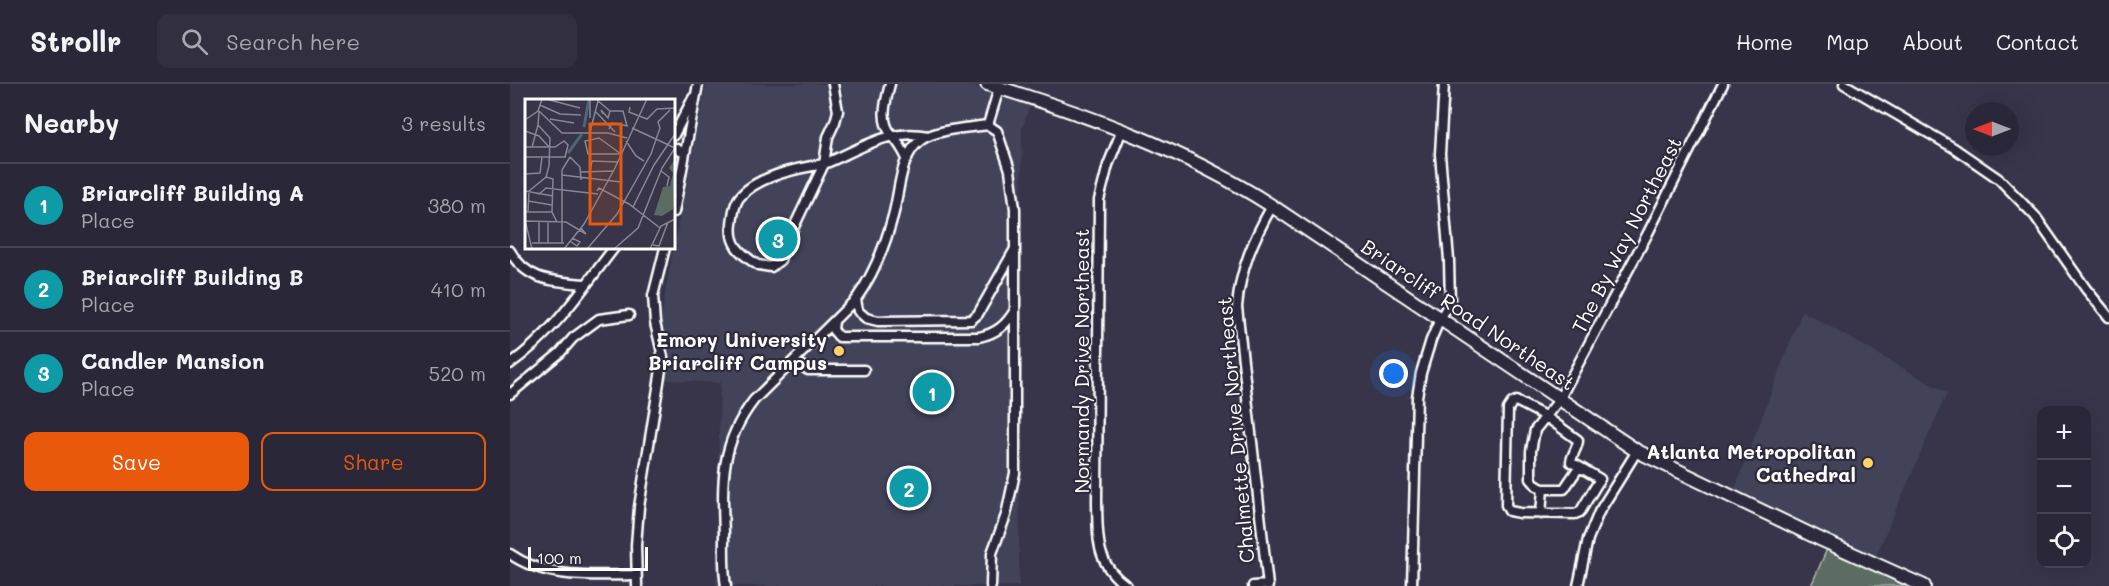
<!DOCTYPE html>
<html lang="en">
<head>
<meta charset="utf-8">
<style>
	:root { --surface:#2a2838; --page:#323040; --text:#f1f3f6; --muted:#a5a6ae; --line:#464453; --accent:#ea580c }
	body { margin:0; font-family:Mali,sans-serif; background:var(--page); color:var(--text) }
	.controls { position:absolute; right:18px; bottom:18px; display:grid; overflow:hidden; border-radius:12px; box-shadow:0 6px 24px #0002 }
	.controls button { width:54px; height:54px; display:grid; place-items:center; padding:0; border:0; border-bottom:2px solid var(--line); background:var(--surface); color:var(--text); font:30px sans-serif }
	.compass { position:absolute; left:1455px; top:18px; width:54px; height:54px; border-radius:50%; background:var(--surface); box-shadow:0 6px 24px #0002; rotate:270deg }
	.scale { position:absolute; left:18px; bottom:15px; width:120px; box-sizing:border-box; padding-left:6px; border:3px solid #fff; border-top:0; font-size:16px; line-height:21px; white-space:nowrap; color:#fff; -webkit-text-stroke:4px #2f2a3d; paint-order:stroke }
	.you { position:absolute; left:884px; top:290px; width:21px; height:21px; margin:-15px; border:4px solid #fff; border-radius:50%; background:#1a73e8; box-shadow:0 0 0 9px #1a73e833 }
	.badge { display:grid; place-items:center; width:39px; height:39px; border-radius:50%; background:var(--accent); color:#fff; font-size:20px; font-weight:700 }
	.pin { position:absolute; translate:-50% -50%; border:3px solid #fff; box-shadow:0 2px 6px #0006 }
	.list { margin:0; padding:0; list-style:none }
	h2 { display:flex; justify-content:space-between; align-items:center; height:78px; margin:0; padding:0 24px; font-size:26px }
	h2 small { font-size:20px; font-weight:400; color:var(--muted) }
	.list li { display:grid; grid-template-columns:39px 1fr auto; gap:18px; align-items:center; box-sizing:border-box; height:84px; padding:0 24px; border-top:2px solid var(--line) }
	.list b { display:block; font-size:22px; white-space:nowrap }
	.list p { margin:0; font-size:20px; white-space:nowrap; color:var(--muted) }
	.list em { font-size:20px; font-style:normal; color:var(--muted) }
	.actions { display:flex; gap:12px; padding:18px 24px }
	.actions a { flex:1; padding:14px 0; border:2px solid var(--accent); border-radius:12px; text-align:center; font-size:21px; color:var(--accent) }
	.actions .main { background:var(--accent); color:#fff }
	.icon { flex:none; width:33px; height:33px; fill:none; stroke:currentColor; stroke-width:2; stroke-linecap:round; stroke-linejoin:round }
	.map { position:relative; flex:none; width:1599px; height:502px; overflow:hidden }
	header { display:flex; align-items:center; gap:36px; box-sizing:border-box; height:84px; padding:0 30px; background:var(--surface); border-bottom:2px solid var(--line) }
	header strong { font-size:28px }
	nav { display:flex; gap:33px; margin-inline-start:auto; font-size:21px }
	.search { width:420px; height:54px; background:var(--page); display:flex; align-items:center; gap:15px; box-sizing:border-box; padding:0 21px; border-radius:12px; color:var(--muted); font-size:22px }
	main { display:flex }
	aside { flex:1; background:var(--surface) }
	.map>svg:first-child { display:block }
</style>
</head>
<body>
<header>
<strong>Strollr</strong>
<div class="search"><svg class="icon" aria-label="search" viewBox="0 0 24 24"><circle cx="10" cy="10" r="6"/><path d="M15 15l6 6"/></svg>Search here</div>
<nav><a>Home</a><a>Map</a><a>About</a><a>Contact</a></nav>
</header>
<main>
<aside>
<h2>Nearby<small>3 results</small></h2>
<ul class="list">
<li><span class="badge" style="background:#0f9aa8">1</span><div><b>Briarcliff Building A</b><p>Place</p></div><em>380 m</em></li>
<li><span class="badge" style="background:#0f9aa8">2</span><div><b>Briarcliff Building B</b><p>Place</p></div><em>410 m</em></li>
<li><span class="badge" style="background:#0f9aa8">3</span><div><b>Candler Mansion</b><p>Place</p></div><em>520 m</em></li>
</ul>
<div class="actions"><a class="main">Save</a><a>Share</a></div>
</aside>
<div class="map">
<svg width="1599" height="502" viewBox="0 0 1599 502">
	<rect width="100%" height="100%" fill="#38354a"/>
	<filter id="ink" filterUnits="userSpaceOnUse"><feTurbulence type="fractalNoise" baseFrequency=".0167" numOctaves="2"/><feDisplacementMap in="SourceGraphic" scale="12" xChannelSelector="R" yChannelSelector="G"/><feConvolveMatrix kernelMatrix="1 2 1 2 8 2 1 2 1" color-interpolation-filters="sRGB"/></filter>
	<g filter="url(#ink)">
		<path fill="#424259" d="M 196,0 L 455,0 L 521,19 L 512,44 L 509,502 L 206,502 L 210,299 L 142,295 L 157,198 Z
			M 1292,227 L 1437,309 L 1363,478 L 1222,412 Z"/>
		<path fill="#5d6c63" stroke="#aeb6b1" stroke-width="1.5" d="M 1320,458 L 1413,502 L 1301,502 Z"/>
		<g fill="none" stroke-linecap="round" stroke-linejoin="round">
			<defs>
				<path id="street" d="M 323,0 L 328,27 L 325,38 L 318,53 L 314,80 C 349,66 377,44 418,52
					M 380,0 C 376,16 369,37 382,51 C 388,59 393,65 397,75
					M 1334,0 L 1444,64 L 1489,95 L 1525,132 L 1576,205 L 1599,233
					M 478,41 L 487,47 L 500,86 L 505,125 L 505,389 L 496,431 L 482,469 L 481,502
					M 612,46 L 598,81 L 589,116 L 587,419 C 588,454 585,480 617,502
					M 164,51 L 183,14
					M 164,64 L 175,69
					M 164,128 L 188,0
					M 0,167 C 17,198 44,197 75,200
					M 246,180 C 230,169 219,160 222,140 C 223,131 224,121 229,114 C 246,92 288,84 314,80 L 283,145
					M 248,181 L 261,183 L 270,176 L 278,153
					M 346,215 L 348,227 L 356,234 L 368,237 L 461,236 L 468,230 L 505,165
					M 324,237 L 323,246 L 329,253 L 469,253 C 487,249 496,241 505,226
					M 284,277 L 298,286 L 354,286
					M 0,280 C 44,249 72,205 104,164
					M 0,310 L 50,269 L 63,254 L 89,235 L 119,231
					M 1006,317 L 1035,332 L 1068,356 C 1068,364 1062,369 1061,378 L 1090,395 L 1070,428 L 1065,430 L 1010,429 L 999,427 L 996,421 L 998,325 L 1002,319 Z
					M 1069,383 L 1054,405 L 1033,405 L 1027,402 L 1021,395 L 1021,367 L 1025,346 L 1049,316 L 1138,149 L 1213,0
					M 1031,430 L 1033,405
					M 0,470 C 37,496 84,491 126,491
					M 127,502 L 126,461 L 129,423 L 153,273 L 145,239 L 143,212 L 155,164
					M 216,502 C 213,485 214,467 214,450 C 212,397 210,360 244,316 L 346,215 C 364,190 375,162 383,132 C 390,108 389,72 411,56 C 426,45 459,44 478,41 L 489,4
					M 743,502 L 758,501
					M 758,502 L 727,223 C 730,185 744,154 762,122
					M 902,502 L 907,313 L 911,289 L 921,256 L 930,235 L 940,218 L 939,176 L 930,70 L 934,0
					M 1068,502 L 1078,455 L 1089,428 L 1127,367"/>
				<path id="secondary" d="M 477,0 C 576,30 675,66 762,122 L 1127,367 L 1312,456 L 1414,502"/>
			</defs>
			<use href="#street" stroke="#fff" stroke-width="13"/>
			<use href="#secondary" stroke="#fff" stroke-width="16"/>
			<use href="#street" stroke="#2f2a3d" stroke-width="8"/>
			<use href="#secondary" stroke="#2f2a3d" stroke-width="12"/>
		</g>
	</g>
	<g fill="#ffd166" stroke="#2f2a3d" stroke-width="2">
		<circle cx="329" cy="267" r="6"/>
		<circle cx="1358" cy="379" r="6"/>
	</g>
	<g text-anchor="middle" stroke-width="4.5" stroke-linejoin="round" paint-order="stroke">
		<g font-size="20" fill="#fff" stroke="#2f2a3d">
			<text transform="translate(1117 151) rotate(-63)" y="7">The By Way Northeast</text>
			<text transform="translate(958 231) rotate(34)" y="7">Briarcliff Road Northeast</text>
			<text transform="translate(572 277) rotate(-90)" y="7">Normandy Drive Northeast</text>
			<text transform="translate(726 346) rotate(-95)" y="7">Chalmette Drive Northeast</text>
		</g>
		<g font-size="20" font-weight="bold" fill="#fff" stroke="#2f2a3d" text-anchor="end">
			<text x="317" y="263">Emory University<tspan x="317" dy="23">Briarcliff Campus</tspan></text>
			<text x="1346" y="375">Atlanta Metropolitan<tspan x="1346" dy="23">Cathedral</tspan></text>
		</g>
	</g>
	<g transform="translate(15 15)">
		<rect width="150" height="150" fill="#38354a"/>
		<path d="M 150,60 L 148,110 L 137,117 L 129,116 L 138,88 L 145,87 L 148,74 L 144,69 Z" fill="#5d6c63"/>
		<path fill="none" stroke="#4d6676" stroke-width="3" d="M 59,28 L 64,0M 43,54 L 57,35"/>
		<path fill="none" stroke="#888692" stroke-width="1.5" d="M 21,0 L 55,9M 71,0 L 85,12 L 98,12 L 102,27M 15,6 L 35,15 L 56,16M 105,8 L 104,13 L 122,20 L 132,10 L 150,9M 14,12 L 37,34 L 83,34 L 102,39M 71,13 L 90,33M 78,15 L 76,11 L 83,19 L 85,12M 65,19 L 65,0M 25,20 L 49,24M 0,21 L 13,12 L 17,0M 107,29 L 150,49M 84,30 L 87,24 L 103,27M 0,32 L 14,37 L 24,48M 65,33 L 73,2M 101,42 L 111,57 L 119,62M 0,48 L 30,48 L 39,42 L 43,46 L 40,58M 7,48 L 13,26M 94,55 L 63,55 L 60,42 L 74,39 L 96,55M 0,58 L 41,58M 45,58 L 55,68 L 56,81M 65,72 L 67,62 L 93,63M 136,72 L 144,78 L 142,87M 56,73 L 88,72M 0,75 L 15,74 L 17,58M 37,76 L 96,83M 21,78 L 28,80 L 27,113 L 32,123M 0,92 L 28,97M 72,92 L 74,89 L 104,105 L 135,129M 13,96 L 21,89 L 73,95M 3,102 L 27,106M 108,108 L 129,66 L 150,35M 3,112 L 4,92 L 21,78 L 24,67 L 25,39 L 13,26 L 14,13M 0,113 L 27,113M 0,121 L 7,150M 1,122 L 41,123 L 61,135 L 56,129M 23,123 L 23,144M 45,142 L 52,147 L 55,143 L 47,139M 7,144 L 39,144M 14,144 L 14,122M 37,144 L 37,71 L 45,58M 128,146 L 134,147 L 143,123M 39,150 L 59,125 L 89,71 L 122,0M 62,150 L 92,115 L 126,55 L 135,29 L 133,23 L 145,11M 89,150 L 113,129 L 137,69 L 150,49M 125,150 L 136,127 L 150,120"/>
		<path fill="#e8590c" fill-opacity="0.15" stroke="#e8590c" stroke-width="3" d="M 65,25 L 96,25 L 96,125 L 65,125 Z"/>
		<rect width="150" height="150" fill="none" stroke="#fff" stroke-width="3"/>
	</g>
</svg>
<div class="controls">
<button>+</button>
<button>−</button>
<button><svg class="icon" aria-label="locate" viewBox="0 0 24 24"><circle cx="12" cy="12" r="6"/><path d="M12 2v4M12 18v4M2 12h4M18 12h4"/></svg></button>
</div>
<svg class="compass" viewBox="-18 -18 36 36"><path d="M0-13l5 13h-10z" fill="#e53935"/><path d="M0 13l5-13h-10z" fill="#a5a6ae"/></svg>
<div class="scale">100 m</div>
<div class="you"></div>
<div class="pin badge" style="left:422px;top:308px;background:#0f9aa8">1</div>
<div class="pin badge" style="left:399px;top:404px;background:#0f9aa8">2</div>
<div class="pin badge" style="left:268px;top:155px;background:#0f9aa8">3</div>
</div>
</main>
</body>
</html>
